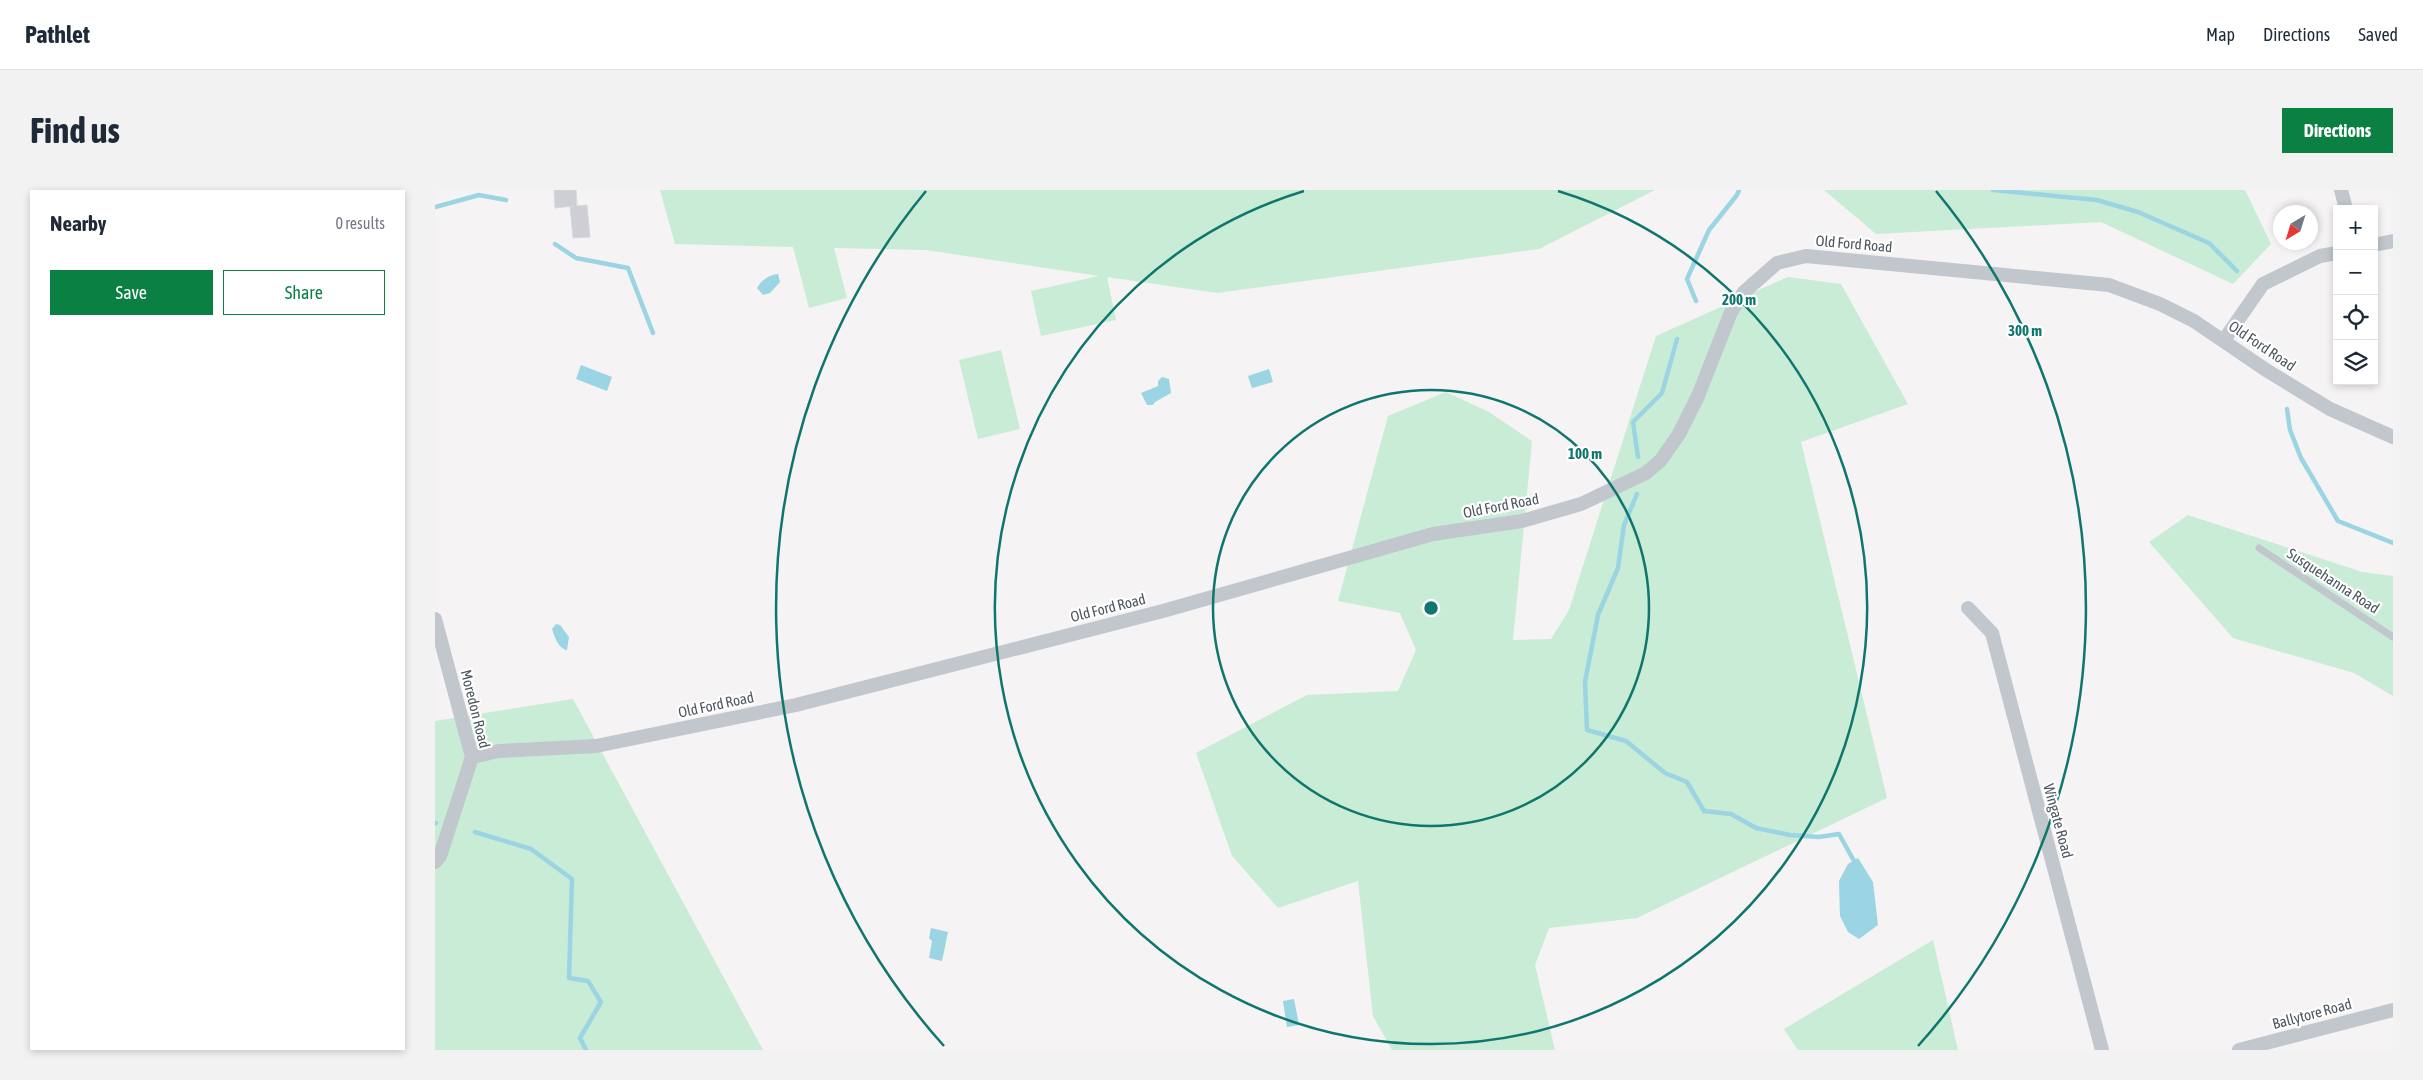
<!DOCTYPE html>
<html lang="en">
<head>
<meta charset="utf-8">
<style>
	:root { --surface:#fff; --page:#f2f2f3; --text:#1f2937; --muted:#747a83; --line:#e0e1e3; --accent:#0b8043 }
	body { margin:0; font-family:"Asap Condensed",sans-serif; background:var(--page); color:var(--text) }
	.controls { position:absolute; right:15px; top:15px; display:grid; overflow:hidden; border-radius:0px; box-shadow:0 2px 8px #0003 }
	.controls button { width:45px; height:45px; display:grid; place-items:center; padding:0; border:0; border-bottom:1px solid var(--line); background:var(--surface); color:var(--text); font:25px sans-serif }
	.compass { position:absolute; left:1838px; top:15px; width:45px; height:45px; border-radius:50%; background:var(--surface); box-shadow:0 2px 8px #0003; rotate:218deg }
	.list { margin:0; padding:0; list-style:none }
	h2 { display:flex; justify-content:space-between; align-items:center; height:65px; margin:0; padding:0 20px; font-size:21px }
	h2 small { font-size:16px; font-weight:400; color:var(--muted) }
	.actions { display:flex; gap:10px; padding:15px 20px }
	.actions a { flex:1; padding:11px 0; border:1px solid var(--accent); border-radius:0px; text-align:center; font-size:18px; color:var(--accent) }
	.actions .main { background:var(--accent); color:#fff }
	.icon { flex:none; width:28px; height:28px; fill:none; stroke:currentColor; stroke-width:2; stroke-linecap:round; stroke-linejoin:round }
	.map { position:relative; flex:none; width:1958px; height:860px; overflow:hidden; border-radius:0px }
	header { display:flex; align-items:center; gap:30px; box-sizing:border-box; height:70px; padding:0 25px; background:var(--surface); border-bottom:1px solid var(--line) }
	header strong { font-size:24px }
	nav { display:flex; gap:28px; margin-inline-start:auto; font-size:18px }
	.intro { display:flex; align-items:center; justify-content:space-between; box-sizing:border-box; height:120px; padding:0 30px }
	h1 { margin:0; font-size:35px }
	.button { padding:12px 22px; border-radius:0px; background:var(--accent); color:#fff; font-size:18px; font-weight:700 }
	main { display:flex; gap:30px; padding:0 30px }
	aside { flex:1; background:var(--surface); border-radius:0px; box-shadow:0 2px 8px #0003 }
	.map>svg:first-child { display:block }
</style>
</head>
<body>
<header>
<strong>Pathlet</strong>
<nav><a>Map</a><a>Directions</a><a>Saved</a></nav>
</header>
<div class="intro"><h1>Find us</h1><a class="button">Directions</a></div>
<main>
<aside>
<h2>Nearby<small>0 results</small></h2>
<ul class="list">
</ul>
<div class="actions"><a class="main">Save</a><a>Share</a></div>
</aside>
<div class="map">
<svg width="1958" height="860" viewBox="0 0 1958 860">
	<rect width="100%" height="100%" fill="#f5f3f3"/>
	<path fill="#c8ecd6" d="M 225,0 L 1220,0 L 1104,59 L 782,103 L 672,87 L 681,130 L 606,146 L 596,101 L 664,86 L 491,60 L 399,58 L 412,108 L 374,118 L 358,57 L 240,54 Z
		M 1389,0 L 1810,0 L 1836,54 L 1798,94 L 1666,32 L 1441,44 Z
		M 1353,87 L 1406,94 L 1473,214 L 1366,252 L 1452,608 L 1202,728 L 1114,738 L 1100,775 L 1120,860 L 957,860 L 938,826 L 923,691 L 843,718 L 797,666 L 761,563 L 872,505 L 963,501 L 981,460 L 965,423 L 903,411 L 953,226 L 1011,202 L 1054,222 L 1097,251 L 1078,450 L 1116,449 L 1134,420 L 1221,146 Z
		M 566,160 L 585,239 L 543,249 L 524,170 Z
		M 1753,325 L 1927,382 L 1958,386 L 1958,506 L 1919,483 L 1798,448 L 1714,352 Z
		M 138,509 L 328,860 L 0,860 L 0,531 Z
		M 1498,750 L 1523,860 L 1363,860 L 1349,839 Z"/>
	<path fill="#9bd4e3" d="M 343,84 L 345,92 L 335,103 L 328,105 L 322,98 C 327,90 333,85 343,84 Z
		M 146,175 L 177,187 L 172,201 L 141,189 Z
		M 834,179 L 838,192 L 817,198 L 813,186 Z
		M 727,187 L 734,189 L 736,203 L 720,212 L 718,215 L 712,215 L 706,203 L 723,196 L 723,191 Z
		M 121,434 L 125,435 L 134,447 L 132,460 C 123,458 120,448 117,439 Z
		M 1423,668 L 1438,692 L 1443,735 L 1424,749 L 1413,742 L 1405,726 L 1404,691 L 1413,674 Z
		M 496,738 L 513,742 L 507,771 L 494,768 L 497,751 L 494,748 Z
		M 859,809 L 864,835 L 852,837 L 848,811 Z"/>
	<g fill="none" stroke-linecap="round" stroke-linejoin="round">
		<path stroke="#9bd4e3" stroke-width="4.5" d="M 1558,0 L 1662,10 L 1703,22 L 1774,53 L 1802,81
			M 0,17 L 44,5 L 71,10
			M 120,54 L 141,68 L 193,78 L 218,143
			M 1261,111 L 1252,89 L 1274,40 L 1302,5 L 1304,0
			M 1852,219 L 1855,240 L 1866,268 L 1903,331 L 1958,353
			M 1203,267 L 1198,232 L 1227,203 L 1242,149
			M 1202,304 L 1189,335 L 1183,378 L 1163,425 L 1150,492 L 1152,540 L 1191,551 L 1230,583 L 1252,592 L 1269,621 L 1296,624 L 1321,638 L 1355,645 L 1384,647 L 1404,644 L 1419,671
			M 0,633 L 1,633
			M 40,642 L 96,659 L 137,689 L 134,788 L 153,791 L 166,812 L 145,848 L 151,860"/>
	</g>
	<path fill="#cdcfd4" stroke="#d8d9dd" d="M 119,0 L 141,0 L 142,16 L 152,15 L 155,47 L 138,48 L 135,17 L 139,16 L 120,18 Z"/>
	<g fill="none" stroke-linecap="round" stroke-linejoin="round">
		<path stroke="#c1c7cd" stroke-width="7" d="M 1824,358 L 1958,447"/>
		<path stroke="#c1c7cd" stroke-width="14" d="M 1906,0 L 1911,19
			M 1939,55 L 1958,51
			M 1789,150 L 1828,94 L 1885,66 L 1902,63
			M 1533,418 L 1557,443 L 1667,860
			M 0,429 L 37,567 L 5,666 L 0,672
			M 37,567 L 64,561 L 161,556 L 361,515 L 728,421 L 998,344 L 1087,331 L 1146,314 L 1211,283 L 1226,270 L 1244,244 L 1263,206 L 1296,122 L 1309,102 L 1342,73 L 1371,66 L 1674,95 L 1725,114 L 1759,131 L 1831,180 L 1895,219 L 1958,247
			M 1804,860 L 1958,820"/>
	</g>
	<g fill="none" stroke="#0f766e" stroke-width="2.5">
		<circle cx="996" cy="418" r="218"/>
		<path d="M1123 1A436 436 0 1 1 869 1"/>
		<path d="M509 856A655 655 0 0 1 491 1M1501 1A655 655 0 0 1 1483 856"/>
	</g>
	<g text-anchor="middle" stroke-width="4.5" stroke-linejoin="round" paint-order="stroke">
		<g font-size="15" fill="#4d565e" stroke="#fff">
			<text transform="translate(1419 54) rotate(5)" y="5">Old Ford Road</text>
			<text transform="translate(1827 156) rotate(34)" y="5">Old Ford Road</text>
			<text transform="translate(1066 316) rotate(-11)" y="5">Old Ford Road</text>
			<text transform="translate(1898 391) rotate(33)" y="5">Susquehanna Road</text>
			<text transform="translate(673 418) rotate(-14)" y="5">Old Ford Road</text>
			<text transform="translate(281 515) rotate(-12)" y="5">Old Ford Road</text>
			<text transform="translate(40 519) rotate(76)" y="5">Moredon Road</text>
			<text transform="translate(1623 631) rotate(75)" y="5">Wingate Road</text>
			<text transform="translate(1877 824) rotate(-15)" y="5">Ballytore Road</text>
		</g>
	</g>
	<circle cx="996" cy="418" r="8" fill="#0f766e" stroke="#fff" stroke-width="2.5"/>
	<g font-size="15" text-anchor="middle" font-weight="bold" fill="#0f766e" stroke="#fff" stroke-width="4.5" stroke-linejoin="round" paint-order="stroke">
		<text x="1304" y="115">200 m</text>
		<text x="1590" y="146">300 m</text>
		<text x="1150" y="269">100 m</text>
	</g>
</svg>
<div class="controls">
<button>+</button>
<button>−</button>
<button><svg class="icon" aria-label="locate" viewBox="0 0 24 24"><circle cx="12" cy="12" r="6"/><path d="M12 2v4M12 18v4M2 12h4M18 12h4"/></svg></button>
<button><svg class="icon" aria-label="layers" viewBox="0 0 24 24"><path d="M12 4l9 5-9 5-9-5zM3 14l9 5 9-5"/></svg></button>
</div>
<svg class="compass" viewBox="-18 -18 36 36"><path d="M0-13l5 13h-10z" fill="#e53935"/><path d="M0 13l5-13h-10z" fill="#747a83"/></svg>
</div>
</main>
</body>
</html>
